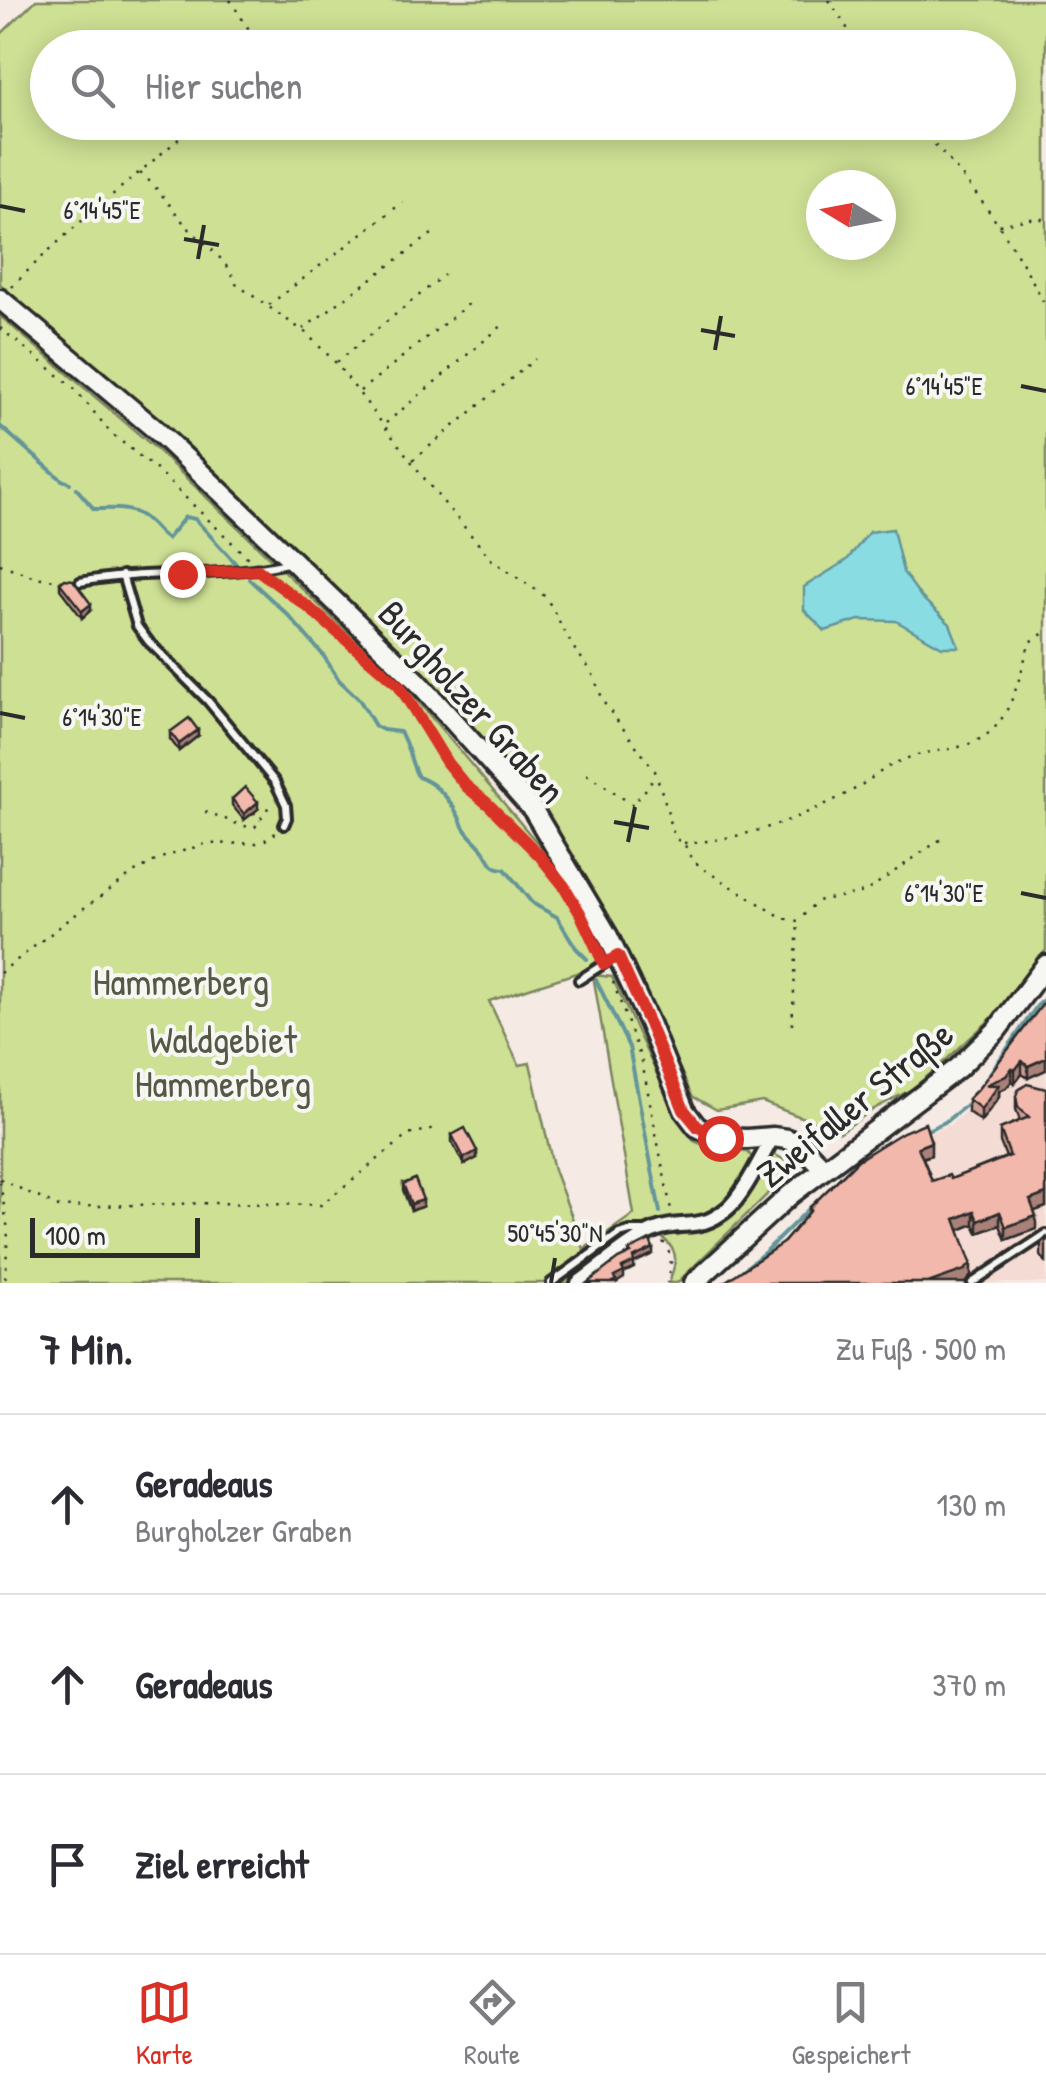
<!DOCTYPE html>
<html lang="de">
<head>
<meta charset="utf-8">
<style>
	:root { --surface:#fff; --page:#f7f7f7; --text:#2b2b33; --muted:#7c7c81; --line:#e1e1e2; --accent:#d93025 }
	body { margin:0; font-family:"Patrick Hand",sans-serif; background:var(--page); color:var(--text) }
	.compass { position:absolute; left:806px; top:170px; width:90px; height:90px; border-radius:50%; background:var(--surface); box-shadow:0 5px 25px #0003; rotate:280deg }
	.scale { position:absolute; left:30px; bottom:25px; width:170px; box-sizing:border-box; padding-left:10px; border:5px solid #2b2b2b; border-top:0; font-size:28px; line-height:35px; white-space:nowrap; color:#2b2b2b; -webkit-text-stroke:8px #f6f6f2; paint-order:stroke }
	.stop { position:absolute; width:30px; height:30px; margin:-22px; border:8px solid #d93025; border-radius:50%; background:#fff }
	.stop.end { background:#d93025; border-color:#fff; box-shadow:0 2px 10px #0008 }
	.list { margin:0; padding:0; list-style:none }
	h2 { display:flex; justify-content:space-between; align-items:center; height:130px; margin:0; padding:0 40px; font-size:42px }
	h2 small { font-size:32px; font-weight:400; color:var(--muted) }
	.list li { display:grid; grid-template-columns:65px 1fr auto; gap:30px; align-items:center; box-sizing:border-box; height:180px; padding:0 40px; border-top:2px solid var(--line) }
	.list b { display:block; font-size:38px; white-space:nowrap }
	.list p { margin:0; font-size:32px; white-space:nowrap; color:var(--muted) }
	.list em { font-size:32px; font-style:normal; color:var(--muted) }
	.icon { flex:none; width:55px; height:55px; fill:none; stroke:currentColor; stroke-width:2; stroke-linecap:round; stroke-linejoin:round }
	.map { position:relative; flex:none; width:1046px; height:1283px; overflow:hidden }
	.search { position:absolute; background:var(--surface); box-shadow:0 5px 25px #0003; left:30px; right:30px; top:30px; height:110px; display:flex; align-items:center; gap:25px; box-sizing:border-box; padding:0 35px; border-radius:55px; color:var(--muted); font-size:38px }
	.sheet { height:670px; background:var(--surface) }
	nav { display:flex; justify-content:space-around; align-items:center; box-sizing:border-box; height:140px; border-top:2px solid var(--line); background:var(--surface); font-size:28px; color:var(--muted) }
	nav a { display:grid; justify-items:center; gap:5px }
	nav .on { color:var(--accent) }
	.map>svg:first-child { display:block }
</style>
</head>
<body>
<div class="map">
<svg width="1046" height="1283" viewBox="0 0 1046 1283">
	<rect width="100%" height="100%" fill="#f5eae4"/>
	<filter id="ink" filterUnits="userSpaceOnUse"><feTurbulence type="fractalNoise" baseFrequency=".01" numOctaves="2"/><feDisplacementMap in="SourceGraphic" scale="20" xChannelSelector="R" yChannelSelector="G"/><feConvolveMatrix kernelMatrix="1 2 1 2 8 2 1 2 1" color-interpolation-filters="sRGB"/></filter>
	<g filter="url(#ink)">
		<path fill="#f4dbd3" d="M 1046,1012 L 1046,1283 L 740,1283 L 903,1143 L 950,1125 L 978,1101 Z"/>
		<path fill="#cee094" stroke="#7c8660" stroke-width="2.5" fill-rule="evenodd" d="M 36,0 L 1046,0 L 1046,950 L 992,1018 L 945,1061 L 914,1088 L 874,1109 L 840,1132 L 762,1102 L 717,1110 L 692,1096 L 619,934 L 542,809 L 179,441 L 0,284 L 0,35 ZM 48,48 L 998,48 L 998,122 L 48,122 ZM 821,185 L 881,185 L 881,245 L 821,245 Z
			M 0,316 L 154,447 L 410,692 L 539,845 L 576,894 L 607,957 L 594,964 L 592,968 L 489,1001 L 519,1065 L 530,1063 L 554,1170 L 584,1249 L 634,1214 L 593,975 L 612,977 L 669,1100 L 694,1141 L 716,1150 L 748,1152 L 753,1159 L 727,1202 L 700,1219 L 672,1217 L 571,1283 L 0,1283 Z
			M 772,1153 L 790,1163 L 786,1176 L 677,1283 L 669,1283 C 678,1256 679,1251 657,1233 L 674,1231 L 678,1235 C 688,1230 699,1232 709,1227 C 739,1211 754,1180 772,1153 Z"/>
		<path fill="#8adce3" stroke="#649599" stroke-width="2.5" d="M 893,529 L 903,572 L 921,597 L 950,624 L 959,647 L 942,647 L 896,621 L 859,620 L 825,631 L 804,610 L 804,587 L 847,560 L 869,532 Z"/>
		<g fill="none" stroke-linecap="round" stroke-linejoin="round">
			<path stroke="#649599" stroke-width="4" d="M 0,426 L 62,480 L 70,483
				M 76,488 L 94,509 C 114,509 134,506 149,522 C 156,528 159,534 167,539 L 185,517 L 195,519 L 238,566
				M 249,579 L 288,615 L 323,655 L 339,680 L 359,699 L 375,726 L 383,730 L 400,732 C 409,746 410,762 418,777 C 436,783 450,800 459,817 C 464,826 460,823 466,831 C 471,838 478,843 483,850 C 492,860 489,868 505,869 L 532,903 L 557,917 L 576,948 L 587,959
				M 596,980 L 629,1047 L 660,1212
				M 989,1075 L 1037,1006 L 1046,998
				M 923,1132 L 945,1122 L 969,1103
				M 742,1271 L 765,1252 L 812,1206"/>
			<defs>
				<path id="service" d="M 122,575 L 137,626 L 149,642 L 208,701 L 275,782 L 286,805 L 287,818 L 284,825
					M 80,582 C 148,569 219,579 287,563
					M 579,980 L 616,956
					M 551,1283 L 619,1234 L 630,1231 L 643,1231
					M 972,1283 L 1046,1234"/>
				<path id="minor" d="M 578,1283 C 598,1269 634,1238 655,1230 C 685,1219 698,1233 727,1209 C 743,1196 762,1156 773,1137"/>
				<path id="secondary" d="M 0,299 L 156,430 L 293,561 L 418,682 L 533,810 L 608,936 L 649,1023 L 684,1110 L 697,1127 L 720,1138 L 747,1139 L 773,1137 L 787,1139 L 801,1145 L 823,1168
					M 694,1283 L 790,1195 L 958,1068 L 996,1031 L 1046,965"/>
			</defs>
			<use href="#service" stroke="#2b2b2b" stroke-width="14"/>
			<use href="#minor" stroke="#2b2b2b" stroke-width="20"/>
			<use href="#secondary" stroke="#2b2b2b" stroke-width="25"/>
			<path stroke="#2b2b2b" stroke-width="2.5" stroke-dasharray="2.5 8" stroke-linecap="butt" d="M 230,0 L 261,48
				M 829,0 L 860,48
				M 913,122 C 968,177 1012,238 1046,307
				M 140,173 C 158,187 169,205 183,222 C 200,242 228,258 236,284 L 306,333 L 336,363 L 434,491 L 492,560 L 546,597 L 573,647 L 592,672 L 604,703 L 655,771 L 667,808 L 670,825 L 676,839 L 684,843 L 691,858 L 703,869 L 783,918 L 798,921 L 817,901 L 865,892 L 944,837
				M 999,225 L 1028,219 L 1046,219
				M 12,287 C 69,227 136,177 198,122
				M 269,305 L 403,202
				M 0,328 L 73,387 L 112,434 L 158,471 L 251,561
				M 303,329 L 432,234
				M 337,362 L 444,275
				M 360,391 L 471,302
				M 386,423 L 504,324
				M 413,460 L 535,359
				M 0,564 L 35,577 L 63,581
				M 268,576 L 308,607 L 399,685 L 447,763 L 466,786 L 488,804 L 551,870
				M 587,774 L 633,805 C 641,793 651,787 654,773
				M 205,812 C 224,816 235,827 255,827 L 272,802
				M 254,812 L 257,819 L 260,820
				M 684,843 C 742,840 794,821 846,794 C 866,784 883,767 905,759 C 932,748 961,753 986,735 C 1012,717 1020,674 1029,645 L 1034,639 L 1046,632
				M 0,973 L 84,908 L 138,870 L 161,858 L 205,844 L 257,843 L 267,839 L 280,830
				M 613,982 L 642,1062 L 672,1215
				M 792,1025 L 798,923
				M 0,1179 L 59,1207 L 212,1203 L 321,1205 L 408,1135 L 435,1128
				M 0,1182 L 8,1230 L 5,1283
				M 663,1242 C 674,1255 671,1269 667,1283"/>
			<use href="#service" stroke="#f6f6f2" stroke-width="6"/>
			<use href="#minor" stroke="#f6f6f2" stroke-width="12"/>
			<use href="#secondary" stroke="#f6f6f2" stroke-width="18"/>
		</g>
		<path fill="#d09e93" stroke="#2b2b2b" stroke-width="2.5" d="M 60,583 L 91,610 L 82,618 L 60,589 Z
			M 170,732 L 198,736 L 179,751 L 170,739 Z
			M 232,799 L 258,809 L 244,820 L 232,805 Z
			M 1046,1003 L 1028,1078 L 1022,1074 L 1015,1083 L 1012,1081 L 1006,1088 L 999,1091 L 999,1097 L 981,1121 L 968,1112 L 968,1099 L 978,1089 Z
			M 1046,1089 L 1046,1207 L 1034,1211 L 1036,1229 L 1006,1240 L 1000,1225 L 978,1233 L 974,1224 L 959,1230 L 971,1276 L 965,1283 L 784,1242 L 809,1213 L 809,1208 L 858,1160 L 931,1155 L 923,1158 L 932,1181 L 951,1179 L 1006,1157 L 1000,1142 L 1000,1129 L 1020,1121 L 1016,1109 L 1016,1096 Z
			M 452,1135 L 477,1158 L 464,1165 L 452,1142 Z
			M 403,1184 L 423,1206 L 411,1211 L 403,1190 Z
			M 1046,1238 L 1046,1262 L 1041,1256 L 1041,1243 Z"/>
		<path fill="#a98178" stroke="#2b2b2b" stroke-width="2.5" d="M 91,604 L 91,610 L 82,618 L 82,611 Z
			M 198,730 L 198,736 L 179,751 L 179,744 Z
			M 258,802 L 258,809 L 244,820 L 244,814 Z
			M 1046,1058 L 1046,1070 L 1028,1078 L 1028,1066 Z
			M 1022,1061 L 1022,1074 L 1015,1083 L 1015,1070 Z
			M 1012,1068 L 1012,1081 L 1006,1088 L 999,1091 L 999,1097 L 981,1121 L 981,1109 L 986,1085 Z
			M 931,1142 L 931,1155 L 918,1159 L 918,1147 Z
			M 477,1151 L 477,1158 L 464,1165 L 464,1158 Z
			M 1046,1194 L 1046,1207 L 1030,1213 L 1030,1200 Z
			M 423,1200 L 423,1206 L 411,1211 L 411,1204 Z
			M 974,1211 L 974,1224 L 955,1232 L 955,1219 Z
			M 1000,1212 L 1000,1225 L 978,1233 L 978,1221 Z
			M 1036,1216 L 1036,1229 L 1006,1240 L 1006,1227 Z
			M 653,1248 L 653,1254 L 634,1263 L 634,1268 L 624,1273 L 624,1278 L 616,1283 L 610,1283 L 614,1277 L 633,1258 Z
			M 971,1263 L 971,1276 L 965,1283 L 928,1283 Z"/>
		<path fill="#f2b8ab" stroke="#2b2b2b" stroke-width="2.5" d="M 65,579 L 73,580 L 91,604 L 82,611 L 60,583 Z
			M 189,718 L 198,730 L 179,744 L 170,732 Z
			M 245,787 L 258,802 L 244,814 L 232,799 Z
			M 1046,1003 L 1046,1058 L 1028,1066 L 1022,1061 L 1015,1070 L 1012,1068 L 1006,1076 L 986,1085 L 999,1085 L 981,1109 L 968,1099 L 978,1089 L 1042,1005 Z
			M 1027,1084 L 1046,1089 L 1046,1194 L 1030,1200 L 1036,1216 L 1006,1227 L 1000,1212 L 978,1221 L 974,1211 L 955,1219 L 971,1263 L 965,1270 L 928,1283 L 723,1283 L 784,1242 L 811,1210 L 809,1208 L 858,1160 L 903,1132 L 925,1123 L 931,1142 L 918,1147 L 932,1181 L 949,1175 L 951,1179 L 1010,1156 L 1000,1129 L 1029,1117 L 1018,1107 L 1016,1096 L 1018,1090 Z
			M 465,1128 L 477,1151 L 464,1158 L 452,1135 Z
			M 415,1179 L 423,1200 L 411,1204 L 403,1184 Z
			M 650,1240 L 653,1248 L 633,1258 L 634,1262 L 622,1268 L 624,1272 L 614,1277 L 616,1280 L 610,1283 L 587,1283 L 618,1259 L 631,1253 L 629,1251 L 632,1249 Z"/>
	</g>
	<g fill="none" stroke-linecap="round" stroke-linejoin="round" filter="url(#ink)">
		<path stroke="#d93025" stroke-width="12" d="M 182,574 L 258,570 L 308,607 L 399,685 L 447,763 L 466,786 L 488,804 L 540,856 L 564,886 L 580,913 L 604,964 L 618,956 L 649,1024 L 684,1110 L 698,1127 L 720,1138"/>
	</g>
	<path fill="none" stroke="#2b2b2b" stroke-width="4" d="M 0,206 L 25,211M 184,239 L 219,245M 198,259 L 204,225M 701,330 L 735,336M 715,350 L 721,316M 1021,386 L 1046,391M 0,713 L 25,718M 614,822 L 649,828M 628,842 L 635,807M 1021,893 L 1046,898M 551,1283 L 555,1258"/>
	<g text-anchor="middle" stroke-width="8" stroke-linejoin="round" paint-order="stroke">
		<g font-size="38" fill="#2b2b2b" stroke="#f6f6f2">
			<text transform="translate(472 702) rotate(48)" y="13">Burgholzer Graben</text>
			<text transform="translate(855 1104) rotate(-39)" y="13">Zweifaller Straße</text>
		</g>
		<g font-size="38" fill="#545845" stroke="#f6f6f2">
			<text x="181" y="995">Hammerberg</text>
			<text x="223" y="1053">Waldgebiet<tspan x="223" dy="44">Hammerberg</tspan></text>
		</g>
	</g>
	<g font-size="25" text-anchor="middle" fill="#2b2b2b" stroke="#f6f6f2" stroke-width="8" stroke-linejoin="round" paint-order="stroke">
		<text x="102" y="219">6°14'45"E</text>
		<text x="944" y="395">6°14'45"E</text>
		<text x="102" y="726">6°14'30"E</text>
		<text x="944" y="902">6°14'30"E</text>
		<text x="555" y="1242">50°45'30"N</text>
	</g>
</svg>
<svg class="compass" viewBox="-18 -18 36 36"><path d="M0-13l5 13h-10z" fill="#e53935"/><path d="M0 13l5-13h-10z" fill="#7c7c81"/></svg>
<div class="scale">100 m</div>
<div class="stop" style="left:720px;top:1138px"></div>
<div class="stop end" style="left:182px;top:574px"></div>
<div class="search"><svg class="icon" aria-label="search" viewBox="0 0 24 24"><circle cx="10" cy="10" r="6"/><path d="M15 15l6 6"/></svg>Hier suchen</div>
</div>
<section class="sheet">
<h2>7 Min.<small>Zu Fuß · 500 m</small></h2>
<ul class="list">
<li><svg class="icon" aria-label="ahead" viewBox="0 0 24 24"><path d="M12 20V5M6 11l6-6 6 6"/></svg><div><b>Geradeaus</b><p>Burgholzer Graben</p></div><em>130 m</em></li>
<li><svg class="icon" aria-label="ahead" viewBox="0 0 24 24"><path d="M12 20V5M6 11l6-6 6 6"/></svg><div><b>Geradeaus</b></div><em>370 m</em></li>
<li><svg class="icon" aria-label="arrive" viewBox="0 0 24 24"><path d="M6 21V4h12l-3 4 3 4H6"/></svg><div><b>Ziel erreicht</b></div></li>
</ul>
</section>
<nav>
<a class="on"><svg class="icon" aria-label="map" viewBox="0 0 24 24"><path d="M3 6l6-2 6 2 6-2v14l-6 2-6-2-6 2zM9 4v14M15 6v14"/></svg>Karte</a>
<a><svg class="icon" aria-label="directions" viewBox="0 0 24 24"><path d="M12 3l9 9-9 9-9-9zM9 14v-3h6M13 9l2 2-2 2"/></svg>Route</a>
<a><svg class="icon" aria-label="saved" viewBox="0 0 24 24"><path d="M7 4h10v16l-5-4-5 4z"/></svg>Gespeichert</a>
</nav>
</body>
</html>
